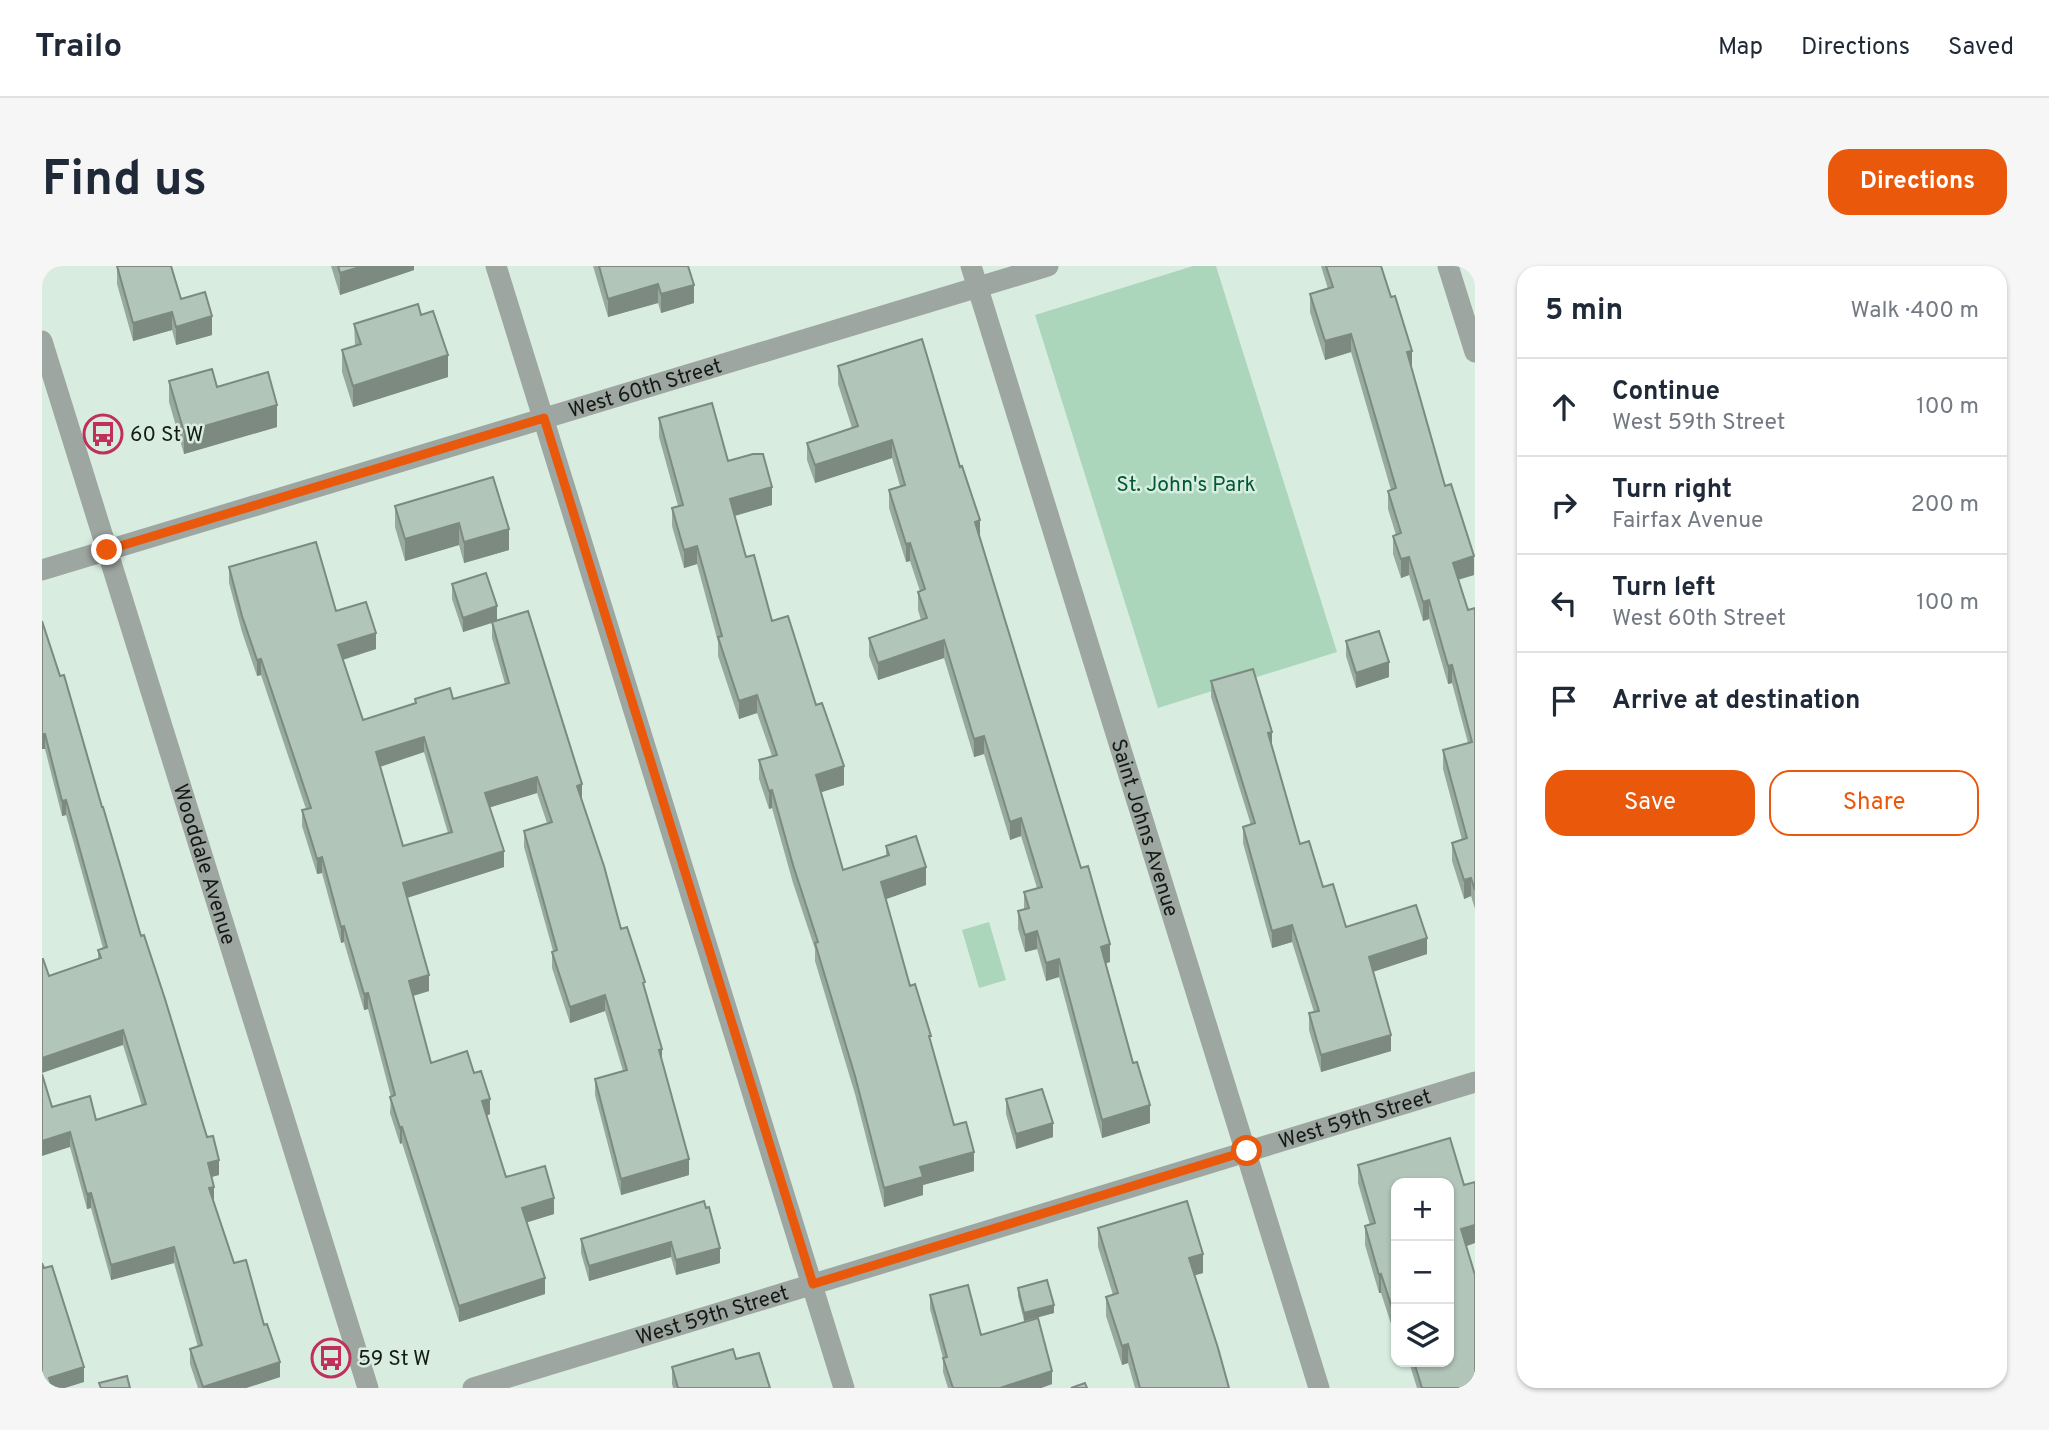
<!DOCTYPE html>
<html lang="en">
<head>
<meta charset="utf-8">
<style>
	:root { --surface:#fff; --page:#f6f6f7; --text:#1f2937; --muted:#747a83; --line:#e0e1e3; --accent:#ea580c }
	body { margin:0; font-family:Overpass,sans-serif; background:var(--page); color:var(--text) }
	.controls { position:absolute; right:21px; bottom:21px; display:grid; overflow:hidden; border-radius:14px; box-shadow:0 2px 5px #0004 }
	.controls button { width:63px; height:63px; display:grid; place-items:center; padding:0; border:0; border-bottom:2px solid var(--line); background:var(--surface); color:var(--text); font:35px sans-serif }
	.stop { position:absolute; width:21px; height:21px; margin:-16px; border:5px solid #ea580c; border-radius:50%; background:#fff }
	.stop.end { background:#ea580c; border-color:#fff; box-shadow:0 2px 7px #0008 }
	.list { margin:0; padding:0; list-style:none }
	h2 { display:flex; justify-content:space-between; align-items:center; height:91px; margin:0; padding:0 28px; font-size:30px }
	h2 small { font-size:23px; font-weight:400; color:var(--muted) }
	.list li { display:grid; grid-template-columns:46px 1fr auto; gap:21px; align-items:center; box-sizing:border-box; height:98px; padding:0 28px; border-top:2px solid var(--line) }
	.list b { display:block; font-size:26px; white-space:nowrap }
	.list p { margin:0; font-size:23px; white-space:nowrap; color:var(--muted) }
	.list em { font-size:23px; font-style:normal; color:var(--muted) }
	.actions { display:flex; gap:14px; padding:21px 28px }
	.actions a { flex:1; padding:16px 0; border:2px solid var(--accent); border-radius:21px; text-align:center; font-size:24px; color:var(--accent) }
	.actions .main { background:var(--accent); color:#fff }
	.icon { flex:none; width:38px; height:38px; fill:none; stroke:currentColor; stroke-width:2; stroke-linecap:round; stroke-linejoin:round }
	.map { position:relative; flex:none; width:1433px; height:1122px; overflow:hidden; border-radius:21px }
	header { display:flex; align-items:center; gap:42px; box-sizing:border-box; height:98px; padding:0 35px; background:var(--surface); border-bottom:2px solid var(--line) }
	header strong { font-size:33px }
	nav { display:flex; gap:38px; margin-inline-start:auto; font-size:24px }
	.intro { display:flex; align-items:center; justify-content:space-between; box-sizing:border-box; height:168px; padding:0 42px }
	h1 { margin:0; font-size:49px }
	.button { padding:18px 32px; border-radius:21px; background:var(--accent); color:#fff; font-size:24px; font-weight:700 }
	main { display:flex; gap:42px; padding:0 42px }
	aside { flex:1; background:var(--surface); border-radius:21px; box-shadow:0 2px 5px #0004 }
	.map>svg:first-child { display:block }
</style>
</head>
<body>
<header>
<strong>Trailo</strong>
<nav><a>Map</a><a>Directions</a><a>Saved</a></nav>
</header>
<div class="intro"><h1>Find us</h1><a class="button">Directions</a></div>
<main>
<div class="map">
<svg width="1433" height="1122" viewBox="0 0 1433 1122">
	<rect width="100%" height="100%" fill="#d8ede0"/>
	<path fill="#abd6bb" d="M 1151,0 L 1174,0 L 1295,386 L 1116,442 L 993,49 Z
		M 947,656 L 964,714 L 937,722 L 920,664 Z"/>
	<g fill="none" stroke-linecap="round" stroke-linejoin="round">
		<g stroke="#9ea6a1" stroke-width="21">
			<path d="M 454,0 L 802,1122"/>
			<path id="s1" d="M 929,0 L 1277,1122"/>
			<path d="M 1406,0 L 1433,86"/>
			<path id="s2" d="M 0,304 L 1006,0"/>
			<path id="s3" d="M 431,1122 L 1433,816"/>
		</g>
		<path stroke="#9ea6a1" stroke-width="21" id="s4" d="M 0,75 L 326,1122"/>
	</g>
	<path fill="#98a99e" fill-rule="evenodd" d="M 75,0 L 139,33 L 170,69 L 134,79 L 130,64 L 91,75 L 75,18 Z
		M 289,0 L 372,0 L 372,4 L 298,29 Z
		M 551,0 L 646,0 L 652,37 L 619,47 L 616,37 L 566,51 Z
		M 1279,0 L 1339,0 L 1403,220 L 1432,309 L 1416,314 L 1426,344 L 1433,342 L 1433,643 L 1429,630 L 1422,633 L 1410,595 L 1410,577 L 1420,574 L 1401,503 L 1401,484 L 1426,477 L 1410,417 L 1406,418 L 1387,353 L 1381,355 L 1367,309 L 1359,312 L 1351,288 L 1351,270 L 1354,269 L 1346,243 L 1346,225 L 1349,224 L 1309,86 L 1283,94 L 1268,46 L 1268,28 L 1286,23 Z
		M 379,49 L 406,111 L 311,141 L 300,106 L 300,84 L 313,80 L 312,58 Z
		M 796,100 L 938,271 L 1039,602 L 1068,696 L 1064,697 L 1108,857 L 1060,872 L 1017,711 L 1004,715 L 995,683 L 983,686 L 976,663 L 976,645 L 982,643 L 982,626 L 995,622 L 979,570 L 968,574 L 942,488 L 932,491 L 902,392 L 836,414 L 827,390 L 827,372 L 879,354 L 876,344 L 876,326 L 878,325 L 868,295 L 864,296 L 847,242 L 847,224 L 858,220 L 850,192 L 773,217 L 765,194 L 765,177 L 810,162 L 796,118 Z
		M 127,115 L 175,121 L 235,161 L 142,188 L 127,136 Z
		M 617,152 L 686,195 L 730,239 L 693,250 L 704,291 L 730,355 L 774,439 L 802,519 L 779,526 L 801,604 L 844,590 L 844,580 L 884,619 L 843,633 L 868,720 L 889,779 L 912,859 L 932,905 L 881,919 L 881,929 L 842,941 L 813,828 L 773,695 L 773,683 L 751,617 L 730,542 L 727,543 L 717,513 L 717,494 L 730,490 L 715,447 L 697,453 L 676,390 L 676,376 L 655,298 L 642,302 L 630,260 L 630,242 L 636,240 L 617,171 Z
		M 451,211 L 467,284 L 422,297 L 417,279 L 363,295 L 353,261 L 353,240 Z
		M 187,301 L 294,345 L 334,383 L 301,394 L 321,454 L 373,437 L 373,433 L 411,433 L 463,418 L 450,372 L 450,357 L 421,366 L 410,333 L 410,318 L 455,354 L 540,534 L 579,663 L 603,726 L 647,909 L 579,929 L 553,829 L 553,813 L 581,805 L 563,745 L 528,757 L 510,702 L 510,686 L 511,685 L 482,581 L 482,565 L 505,557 L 495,527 L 448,541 L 462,601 L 365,632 L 387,725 L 371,730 L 389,797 L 432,807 L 448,848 L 445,850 L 464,911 L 512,948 L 485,956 L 503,1028 L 417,1056 L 360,877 L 358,878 L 348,847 L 349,831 L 326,743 L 322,744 L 302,676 L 299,677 L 280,607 L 275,608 L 260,560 L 260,544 L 264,543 L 219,409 L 215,410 L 200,366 L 187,317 ZM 382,486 L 406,567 L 361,580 L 338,501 Z
		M 0,355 L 99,670 L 177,909 L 169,911 L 172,936 L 192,997 L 238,1111 L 204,1122 L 156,1122 L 148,1098 L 148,1083 L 156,1081 L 132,997 L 69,1014 L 49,942 L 45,943 L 28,881 L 10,841 L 54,854 L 100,840 L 81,779 L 7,710 L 56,693 L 56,684 L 61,682 L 24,549 L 20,550 L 3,483 Z
		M 1304,375 L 1347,411 L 1314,422 L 1304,390 Z
		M 1169,415 L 1230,481 L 1258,578 L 1304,661 L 1385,688 L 1331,706 L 1349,785 L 1279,806 L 1267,764 L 1267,747 L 1272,746 L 1250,676 L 1230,682 L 1201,577 L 1201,561 L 1209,559 L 1169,431 Z
		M 964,833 L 1011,871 L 974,883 L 964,848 Z
		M 1408,872 L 1422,919 L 1433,916 L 1433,977 L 1424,980 L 1433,1009 L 1433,1122 L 1375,1122 L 1367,1096 L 1407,1096 L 1407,917 L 1354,917 L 1354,1073 L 1339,1027 L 1337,1027 L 1323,979 L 1323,960 L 1328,959 L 1316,917 L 1316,899 Z
		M 662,935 L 678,997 L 634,1009 L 629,991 L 547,1015 L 539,987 L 539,973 Z
		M 1056,962 L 1161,1007 L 1152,1009 L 1187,1122 L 1093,1122 L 1086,1097 L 1080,1099 L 1064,1050 L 1064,1031 L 1071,1029 L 1056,981 Z
		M 976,1022 L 1012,1047 L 982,1055 L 976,1030 Z
		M 888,1029 L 939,1069 L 1010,1118 L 999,1122 L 906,1122 L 901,1106 L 901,1092 L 888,1043 Z
		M 694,1093 L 728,1122 L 631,1122 L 630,1118 L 630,1101 Z"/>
	<path fill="#7c8a81" d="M 321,0 L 372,0 L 372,4 L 298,29 L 298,7 Z
		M 616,18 L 616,37 L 566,51 L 566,33 Z
		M 652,19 L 652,37 L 619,47 L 619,28 Z
		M 130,46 L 130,64 L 91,75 L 91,57 Z
		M 170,50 L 170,69 L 134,79 L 134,61 Z
		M 1309,68 L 1309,86 L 1283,94 L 1283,75 Z
		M 1370,85 L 1370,103 L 1365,86 Z
		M 406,89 L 406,111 L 311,141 L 311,120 Z
		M 235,139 L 235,161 L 142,188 L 142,166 Z
		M 850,174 L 850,192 L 773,217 L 773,199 Z
		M 730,221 L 730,239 L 688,251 L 688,233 Z
		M 938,254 L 938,272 L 933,256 Z
		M 417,257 L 417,279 L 363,295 L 363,273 Z
		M 467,263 L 467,284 L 422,297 L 422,276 Z
		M 868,277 L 868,295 L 864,296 L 864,278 Z
		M 655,280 L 655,298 L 642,302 L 642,284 Z
		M 1432,290 L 1432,309 L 1411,315 L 1411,297 Z
		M 1367,291 L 1367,309 L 1359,312 L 1359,293 Z
		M 1387,334 L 1387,353 L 1381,355 L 1381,336 Z
		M 455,340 L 455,355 L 421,366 L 421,352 Z
		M 334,367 L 334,383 L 296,395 L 296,379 Z
		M 902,374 L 902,392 L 836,414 L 836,397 Z
		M 219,393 L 219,409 L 215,410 L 215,394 Z
		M 1347,396 L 1347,411 L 1314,422 L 1314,407 Z
		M 1410,399 L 1410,417 L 1406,418 L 1406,400 Z
		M 715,429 L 715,447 L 697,453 L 697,435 Z
		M 1230,466 L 1230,483 L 1226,467 Z
		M 0,468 L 3,468 L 3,483 L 0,483 Z
		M 942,470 L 942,488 L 932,491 L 932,473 Z
		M 382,471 L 382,486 L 334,502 L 334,486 Z
		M 802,500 L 802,519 L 774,528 L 774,509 Z
		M 495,511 L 495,527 L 443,543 L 443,527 Z
		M 540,518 L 540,534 L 535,520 Z
		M 730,524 L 730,542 L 727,543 L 727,525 Z
		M 24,534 L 24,549 L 20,550 L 20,535 Z
		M 979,552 L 979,570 L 968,574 L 968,556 Z
		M 462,585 L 462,601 L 361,633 L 361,617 Z
		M 280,591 L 280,607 L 275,608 L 275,593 Z
		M 884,601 L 884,619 L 839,635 L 839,616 Z
		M 1429,612 L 1429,630 L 1422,633 L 1422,614 Z
		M 1250,659 L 1250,676 L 1230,682 L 1230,665 Z
		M 302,660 L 302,676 L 299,677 L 299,661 Z
		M 995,665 L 995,683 L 983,686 L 983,669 Z
		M 1385,672 L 1385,688 L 1327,707 L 1327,691 Z
		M 1068,678 L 1068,696 L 1059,699 L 1059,681 Z
		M 1017,693 L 1017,711 L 1004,715 L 1004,697 Z
		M 387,709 L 387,725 L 367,731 L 367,715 Z
		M 326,727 L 326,743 L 322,744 L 322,728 Z
		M 563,729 L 563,745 L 528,757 L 528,741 Z
		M 81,764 L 81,779 L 0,807 L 0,792 Z
		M 1349,769 L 1349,785 L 1279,806 L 1279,789 Z
		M 620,783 L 620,798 L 617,784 Z
		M 448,833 L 448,848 L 440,851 L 440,835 Z
		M 1108,839 L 1108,857 L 1060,872 L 1060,854 Z
		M 1011,857 L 1011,871 L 974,883 L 974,868 Z
		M 360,861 L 360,877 L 358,878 L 358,862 Z
		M 28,866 L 28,881 L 0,890 L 0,875 Z
		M 932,886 L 932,905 L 881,919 L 881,929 L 842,941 L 842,922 L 878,901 Z
		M 647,893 L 647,909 L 579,929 L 579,913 Z
		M 177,894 L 177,909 L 166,912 L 166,897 Z
		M 172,921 L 172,936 L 167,922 Z
		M 49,927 L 49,942 L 45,943 L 45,928 Z
		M 512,932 L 512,948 L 480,958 L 480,942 Z
		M 1433,959 L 1433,977 L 1419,982 L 1419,963 Z
		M 629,976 L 629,991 L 547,1015 L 547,1000 Z
		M 132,981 L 132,997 L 69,1014 L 69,999 Z
		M 678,982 L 678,997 L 634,1009 L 634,994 Z
		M 1161,988 L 1161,1007 L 1147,1011 L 1147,992 Z
		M 1339,1008 L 1339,1027 L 1337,1027 L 1337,1009 Z
		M 503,1012 L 503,1028 L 417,1056 L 417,1040 Z
		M 1012,1039 L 1012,1047 L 982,1055 L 982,1047 Z
		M 1086,1078 L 1086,1097 L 1080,1099 L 1080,1080 Z
		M 238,1096 L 238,1111 L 204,1122 L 161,1122 L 161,1121 Z
		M 42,1101 L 42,1116 L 23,1122 L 7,1122 L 7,1112 Z
		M 1010,1105 L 1010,1118 L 999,1122 L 958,1122 Z"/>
	<path fill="#b1c5b8" stroke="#7c8a81" stroke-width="2" fill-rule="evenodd" d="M 75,0 L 129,0 L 139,33 L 163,26 L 170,50 L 134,61 L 130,46 L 91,57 Z
		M 296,0 L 321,0 L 298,7 Z
		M 557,0 L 646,0 L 652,19 L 619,28 L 616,18 L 566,33 Z
		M 1284,0 L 1339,0 L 1349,31 L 1353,30 L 1370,85 L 1365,86 L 1403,220 L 1409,218 L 1432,290 L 1411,297 L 1426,344 L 1433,342 L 1433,624 L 1429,612 L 1422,614 L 1410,577 L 1425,572 L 1401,484 L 1430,476 L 1410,399 L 1406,400 L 1387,334 L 1381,336 L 1367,291 L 1359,293 L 1351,270 L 1359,267 L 1346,225 L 1354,222 L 1309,68 L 1283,75 L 1268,28 L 1291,21 Z
		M 376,38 L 379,49 L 391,45 L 406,89 L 311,120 L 300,84 L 319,78 L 312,58 Z
		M 880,73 L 918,201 L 920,200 L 938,254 L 933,256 L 1039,602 L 1046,600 L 1068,678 L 1059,681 L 1091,797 L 1095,796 L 1108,839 L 1060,854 L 1017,693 L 1004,697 L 995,665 L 983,669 L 976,645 L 987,642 L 982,626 L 1000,621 L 979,552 L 968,556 L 942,470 L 932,473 L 902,374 L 836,397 L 827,372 L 885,352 L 876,326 L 883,323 L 868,277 L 864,278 L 847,224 L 863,219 L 850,174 L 773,199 L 765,177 L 816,160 L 796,100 Z
		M 170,103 L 175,121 L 226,106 L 235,139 L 142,166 L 127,115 Z
		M 670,137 L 686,195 L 711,188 L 721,188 L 730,221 L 688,233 L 704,291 L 712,289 L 730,355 L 746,350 L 774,439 L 780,437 L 802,500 L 774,509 L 801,604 L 847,589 L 844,580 L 874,570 L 884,601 L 839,616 L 868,720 L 873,718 L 889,770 L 887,770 L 912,859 L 924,856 L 932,886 L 878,901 L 881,911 L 842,922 L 813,810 L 773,677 L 776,676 L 751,599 L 730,524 L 727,525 L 717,494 L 735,489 L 715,429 L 697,435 L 676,371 L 680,370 L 655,280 L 642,284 L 630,242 L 641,239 L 617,152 Z
		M 451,211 L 467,263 L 422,276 L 417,257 L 363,273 L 353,240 Z
		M 274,276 L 294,345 L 324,336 L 334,367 L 296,379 L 321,454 L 374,437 L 373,433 L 408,422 L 411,433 L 467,417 L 450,356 L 486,345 L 540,518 L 535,520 L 562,600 L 579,663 L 585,661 L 603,716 L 601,717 L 620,783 L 617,784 L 647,893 L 579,913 L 553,813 L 585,804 L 563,729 L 528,741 L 510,686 L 515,684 L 482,565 L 510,556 L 495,511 L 443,527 L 462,585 L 361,617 L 387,709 L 367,715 L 389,797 L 425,785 L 432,807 L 439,805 L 448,833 L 440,835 L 464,911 L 503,900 L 512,932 L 480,942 L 503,1012 L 417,1040 L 360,861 L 358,862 L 348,831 L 353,829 L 326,727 L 322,728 L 302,660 L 299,661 L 280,591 L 275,593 L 260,544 L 269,542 L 219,393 L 215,394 L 200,350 L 187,301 ZM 382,471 L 410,566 L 361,580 L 334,486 Z
		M 444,307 L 455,340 L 421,352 L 410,318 Z
		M 0,355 L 18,410 L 22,409 L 60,541 L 61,541 L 99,670 L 102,669 L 123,733 L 165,871 L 171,870 L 177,894 L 166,897 L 172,921 L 167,922 L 192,997 L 204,994 L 222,1059 L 225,1058 L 238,1096 L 161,1121 L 148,1083 L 160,1079 L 132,981 L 69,999 L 49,927 L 45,928 L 28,866 L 0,875 L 0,808 L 10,841 L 48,830 L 54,854 L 104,838 L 81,764 L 0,792 L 0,693 L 1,693 L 7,710 L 59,692 L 56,684 L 65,681 L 24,534 L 20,535 L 3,468 L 0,468 Z
		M 1337,365 L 1347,396 L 1314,407 L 1304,375 Z
		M 1211,403 L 1230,466 L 1226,467 L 1258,578 L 1267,575 L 1281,621 L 1291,618 L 1304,661 L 1374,639 L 1385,672 L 1327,691 L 1349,769 L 1279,789 L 1267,747 L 1277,745 L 1250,659 L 1230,665 L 1201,561 L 1213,557 L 1169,415 Z
		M 1000,823 L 1011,857 L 974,868 L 964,833 Z
		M 1408,872 L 1422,919 L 1433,916 L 1433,959 L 1419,963 L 1433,1009 L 1433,1122 L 1380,1122 L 1372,1096 L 1407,1096 L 1407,917 L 1354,917 L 1354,1054 L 1339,1008 L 1337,1009 L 1323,960 L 1333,957 L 1316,899 Z
		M 662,935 L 664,942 L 667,941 L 678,982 L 634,994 L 629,976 L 547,1000 L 539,973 Z
		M 1145,935 L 1161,988 L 1147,992 L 1176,1082 L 1187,1122 L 1098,1122 L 1086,1078 L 1080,1080 L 1064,1031 L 1076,1027 L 1056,962 Z
		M 0,997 L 2,1002 L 10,1000 L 42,1101 L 7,1112 L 10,1122 L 0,1122 Z
		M 1005,1014 L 1012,1039 L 982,1047 L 976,1022 Z
		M 926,1019 L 939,1069 L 996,1052 L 1010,1105 L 958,1122 L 911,1122 L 901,1092 L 905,1091 L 888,1029 Z
		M 691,1083 L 694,1093 L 717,1087 L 728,1122 L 636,1122 L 630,1101 Z
		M 85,1110 L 88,1122 L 59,1122 L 57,1117 Z
		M 1043,1117 L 1045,1122 L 1029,1122 Z"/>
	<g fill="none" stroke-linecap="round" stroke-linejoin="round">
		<path stroke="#ea580c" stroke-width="9" d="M 65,284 L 502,152 L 771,1018 L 1205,885"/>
	</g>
	<defs>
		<symbol id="bus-ring" viewBox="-11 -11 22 22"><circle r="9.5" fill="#d8ede0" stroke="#bf315c" stroke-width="1.5"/><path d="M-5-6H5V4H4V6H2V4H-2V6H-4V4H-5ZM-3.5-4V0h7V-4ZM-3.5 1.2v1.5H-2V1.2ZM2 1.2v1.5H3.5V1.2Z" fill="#bf315c"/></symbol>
	</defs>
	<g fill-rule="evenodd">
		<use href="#bus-ring" x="39" y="146" width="44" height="44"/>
		<use href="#bus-ring" x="267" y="1070" width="44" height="44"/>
	</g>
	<g text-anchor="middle" stroke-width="5" stroke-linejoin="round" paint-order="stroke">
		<g font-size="21" fill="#141b16" stroke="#d8ede0">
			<text dy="7" stroke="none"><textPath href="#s2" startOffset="630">West 60th Street</textPath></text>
			<text dy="7" stroke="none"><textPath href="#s1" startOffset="588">Saint Johns Avenue</textPath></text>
			<text dy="7" stroke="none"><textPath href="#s4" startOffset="548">Wooddale Avenue</textPath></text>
			<text dy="7" stroke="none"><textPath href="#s3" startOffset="922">West 59th Street</textPath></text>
			<text dy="7" stroke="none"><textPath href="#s3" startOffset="250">West 59th Street</textPath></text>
		</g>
		<g font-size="21" fill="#141b16" stroke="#d8ede0" text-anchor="start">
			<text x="88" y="175">60 St W</text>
			<text x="316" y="1099">59 St W</text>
		</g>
		<g font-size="21" fill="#005934" stroke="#d8ede0">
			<text x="1144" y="225">St. John's Park</text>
		</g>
	</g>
</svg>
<div class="controls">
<button>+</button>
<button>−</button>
<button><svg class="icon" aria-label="layers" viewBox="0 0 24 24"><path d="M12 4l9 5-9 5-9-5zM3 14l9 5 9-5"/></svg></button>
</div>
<div class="stop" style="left:1205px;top:885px"></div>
<div class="stop end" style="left:65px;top:284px"></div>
</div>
<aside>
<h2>5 min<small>Walk · 400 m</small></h2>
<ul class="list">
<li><svg class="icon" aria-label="ahead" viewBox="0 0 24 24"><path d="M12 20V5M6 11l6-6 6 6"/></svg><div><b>Continue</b><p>West 59th Street</p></div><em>100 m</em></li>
<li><svg class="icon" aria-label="right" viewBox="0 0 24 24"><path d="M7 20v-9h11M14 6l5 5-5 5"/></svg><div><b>Turn right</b><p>Fairfax Avenue</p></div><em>200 m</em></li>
<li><svg class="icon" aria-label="left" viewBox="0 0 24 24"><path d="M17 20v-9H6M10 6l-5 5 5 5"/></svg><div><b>Turn left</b><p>West 60th Street</p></div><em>100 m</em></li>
<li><svg class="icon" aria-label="arrive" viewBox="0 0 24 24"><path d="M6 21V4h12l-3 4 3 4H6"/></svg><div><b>Arrive at destination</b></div></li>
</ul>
<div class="actions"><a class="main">Save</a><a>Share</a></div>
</aside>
</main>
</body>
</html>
